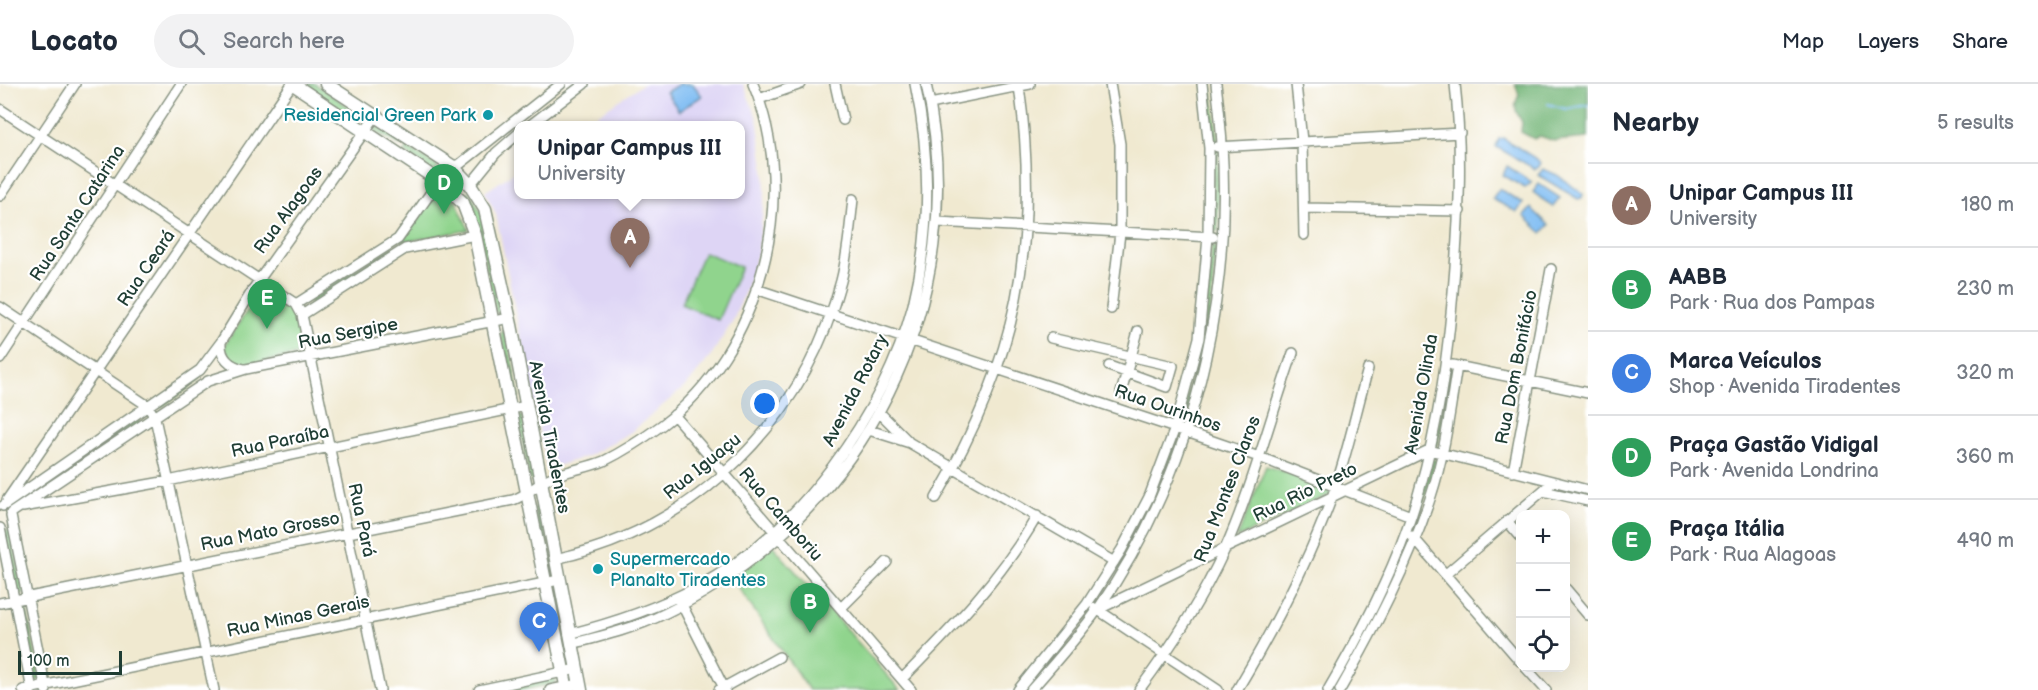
<!DOCTYPE html>
<html lang="en">
<head>
<meta charset="utf-8">
<style>
	:root { --surface:#fff; --page:#f2f2f3; --text:#1f2937; --muted:#747a83; --line:#e0e1e3; --accent:#ea580c }
	body { margin:0; font-family:"Balsamiq Sans",sans-serif; background:var(--page); color:var(--text) }
	.controls { position:absolute; right:18px; bottom:18px; display:grid; overflow:hidden; border-radius:12px; box-shadow:0 6px 24px #0002 }
	.controls button { width:54px; height:54px; display:grid; place-items:center; padding:0; border:0; border-bottom:2px solid var(--line); background:var(--surface); color:var(--text); font:30px sans-serif }
	.scale { position:absolute; left:18px; bottom:15px; width:104px; box-sizing:border-box; padding-left:6px; border:3px solid #1f3d34; border-top:0; font-size:16px; line-height:21px; white-space:nowrap; color:#1f3d34; -webkit-text-stroke:4px #fff; paint-order:stroke }
	.you { position:absolute; left:765px; top:320px; width:21px; height:21px; margin:-15px; border:4px solid #fff; border-radius:50%; background:#1a73e8; box-shadow:0 0 0 9px #1a73e833 }
	.badge { display:grid; place-items:center; width:39px; height:39px; border-radius:50%; background:var(--accent); color:#fff; font-size:20px; font-weight:700 }
	.pin { position:absolute; translate:-50% -50px; filter:drop-shadow(0 2px 3px #0008) }
	.pin::after { content:''; position:absolute; top:32px; width:21px; height:18px; background:inherit; clip-path:polygon(0 0,100% 0,50% 100%) }
	.popup { position:absolute; left:514px; top:37px; width:231px; height:78px; box-sizing:border-box; display:grid; place-content:center; border-radius:12px; background:var(--surface); filter:drop-shadow(0 2px 4px #0005); font-size:20px; white-space:nowrap; color:var(--muted) }
	.popup b { font-size:22px; color:var(--text) }
	.popup::after { content:''; position:absolute; left:50%; top:100%; margin-left:-12px; border:12px solid transparent; border-top-color:var(--surface) }
	.list { margin:0; padding:0; list-style:none }
	h2 { display:flex; justify-content:space-between; align-items:center; height:78px; margin:0; padding:0 24px; font-size:26px }
	h2 small { font-size:20px; font-weight:400; color:var(--muted) }
	.list li { display:grid; grid-template-columns:39px 1fr auto; gap:18px; align-items:center; box-sizing:border-box; height:84px; padding:0 24px; border-top:2px solid var(--line) }
	.list b { display:block; font-size:22px; white-space:nowrap }
	.list p { margin:0; font-size:20px; white-space:nowrap; color:var(--muted) }
	.list em { font-size:20px; font-style:normal; color:var(--muted) }
	.icon { flex:none; width:33px; height:33px; fill:none; stroke:currentColor; stroke-width:2; stroke-linecap:round; stroke-linejoin:round }
	.map { position:relative; flex:none; width:1588px; height:606px; overflow:hidden }
	header { display:flex; align-items:center; gap:36px; box-sizing:border-box; height:84px; padding:0 30px; background:var(--surface); border-bottom:2px solid var(--line) }
	header strong { font-size:28px }
	nav { display:flex; gap:33px; margin-inline-start:auto; font-size:21px }
	.search { width:420px; height:54px; background:var(--page); display:flex; align-items:center; gap:15px; box-sizing:border-box; padding:0 21px; border-radius:33px; color:var(--muted); font-size:22px }
	main { display:flex }
	aside { flex:1; background:var(--surface) }
	.map>svg:first-child { display:block }
</style>
</head>
<body>
<header>
<strong>Locato</strong>
<div class="search"><svg class="icon" aria-label="search" viewBox="0 0 24 24"><circle cx="10" cy="10" r="6"/><path d="M15 15l6 6"/></svg>Search here</div>
<nav><a>Map</a><a>Layers</a><a>Share</a></nav>
</header>
<main>
<div class="map">
<svg width="1588" height="606" viewBox="0 0 1588 606">
	<rect width="100%" height="100%" fill="#fff"/>
	<filter id="ink" filterUnits="userSpaceOnUse"><feTurbulence type="fractalNoise" baseFrequency=".0167" numOctaves="2"/><feDisplacementMap in="SourceGraphic" scale="12" xChannelSelector="R" yChannelSelector="G"/><feConvolveMatrix kernelMatrix="1 2 1 2 8 2 1 2 1" color-interpolation-filters="sRGB"/></filter>
	<filter id="wash" filterUnits="userSpaceOnUse"><feTurbulence type="fractalNoise" baseFrequency=".008" numOctaves="4" result="noise"/><feDisplacementMap in="SourceGraphic" scale="24" xChannelSelector="R" yChannelSelector="G"/><feGaussianBlur stdDeviation="1.35" result="paint"/><feColorMatrix in="noise" values="0 0 0 0 0 0 0 0 0 0 0 0 0 0 0 0 0 1.4 0 .05"/><feComposite in="paint" operator="in"/></filter>
	<g filter="url(#wash)">
		<rect width="100%" height="100%" fill="#f0e9d0"/>
		<path fill="#ded5f5" d="M 643,0 L 743,0 L 757,34 L 764,83 L 765,109 L 758,168 L 748,200 L 733,237 L 710,273 L 687,301 L 631,348 L 588,372 L 547,385 L 496,130 L 485,108 L 519,85 L 519,110 L 741,110 L 741,42 L 582,41 Z"/>
		<path fill="#90d48d" stroke="#588860" stroke-width="1.5" d="M 302,0 L 315,0 L 359,30 L 361,34 L 357,37 Z
			M 1206,0 L 1211,0 L 1218,56 L 1213,56 Z
			M 377,42 L 400,57 L 400,61 L 374,47 Z
			M 407,64 L 437,82 L 438,87 L 435,88 L 405,68 Z
			M 1213,67 L 1218,67 L 1218,147 L 1213,147 Z
			M 440,104 L 454,113 L 469,146 L 403,158 L 403,155 Z
			M 468,107 L 482,130 L 503,228 L 501,229 L 496,228 L 478,144 L 464,112 Z
			M 1212,162 L 1216,163 L 1208,249 L 1204,249 Z
			M 393,163 L 395,166 L 312,220 L 309,218 L 309,216 Z
			M 704,168 L 741,183 L 718,236 L 681,220 Z
			M 258,210 L 267,210 L 295,229 L 304,264 L 301,270 L 240,282 L 230,276 L 224,262 Z
			M 506,246 L 519,313 L 513,310 L 501,249 Z
			M 1202,258 L 1207,259 L 1184,342 L 1180,340 Z
			M 1450,290 L 1453,292 L 1437,361 L 1434,361 Z
			M 199,292 L 200,296 L 162,323 L 158,322 Z
			M 522,332 L 537,396 L 534,399 L 530,395 L 518,333 Z
			M 136,334 L 140,339 L 57,395 L 56,390 Z
			M 1178,348 L 1182,349 L 1159,411 L 1097,520 L 1093,518 L 1155,409 Z
			M 1433,375 L 1436,376 L 1415,445 L 1412,444 Z
			M 1266,382 L 1328,401 L 1331,410 L 1237,454 Z
			M 538,422 L 541,426 L 553,485 L 548,488 L 534,424 Z
			M 10,446 L 24,510 L 17,511 L 5,448 Z
			M 1409,453 L 1412,455 L 1337,606 L 1333,606 Z
			M 772,461 L 900,606 L 809,606 L 731,493 Z
			M 557,509 L 570,575 L 567,577 L 553,510 Z
			M 26,524 L 40,596 L 35,597 L 20,526 Z
			M 1089,525 L 1091,526 L 1026,606 L 1022,606 Z
			M 555,593 L 556,599 L 521,606 L 491,606 Z"/>
		<path fill="#74b678" stroke="#4a7a56" stroke-width="1.5" d="M 1515,0 L 1588,0 L 1588,54 L 1554,57 L 1540,52 L 1534,55 L 1521,48 L 1522,38 C 1515,27 1513,22 1519,11 Z"/>
		<path fill="#80bdf3" stroke="#507d94" stroke-width="1.5" d="M 679,0 L 693,0 L 702,12 L 679,27 L 666,8 Z
			M 1503,54 L 1538,76 L 1541,79 L 1538,84 L 1535,85 L 1496,63 L 1499,55 Z
			M 1507,82 L 1532,98 L 1525,104 L 1503,91 Z
			M 1543,85 L 1557,91 L 1583,110 L 1582,114 L 1578,115 L 1538,91 Z
			M 1539,100 L 1560,114 L 1553,123 L 1533,108 Z
			M 1499,105 L 1523,119 L 1517,128 L 1492,115 Z
			M 1531,124 L 1549,141 L 1542,149 L 1524,132 Z"/>
		<g fill="none" stroke-linecap="round" stroke-linejoin="round">
			<path stroke="#80bdf3" stroke-width="2" d="M 1548,20 L 1566,25 L 1588,21"/>
		</g>
	</g>
	<g filter="url(#ink)">
		<g fill="none" stroke-linecap="round" stroke-linejoin="round">
			<defs>
				<path id="minor" d="M 835,0 L 843,36
					M 1110,0 L 1120,60 L 1120,149 L 1111,225
					M 1296,0 L 1302,57 L 1304,151
					M 759,15 L 801,0
					M 930,20 L 1030,0
					M 0,25 L 296,220 L 302,231 L 380,606
					M 529,42 L 584,0
					M 1217,63 L 1460,49
					M 452,82 L 460,80 L 561,0
					M 470,101 L 496,69 L 519,49
					M 0,112 L 75,0
					M 1305,124 L 1460,127
					M 937,138 L 1213,153
					M 756,205 L 1175,344 L 1259,373 L 1411,432
					M 296,220 L 398,155 L 439,97
					M 0,223 L 148,322 L 155,334 L 214,606
					M 302,231 L 405,165 L 475,151
					M 1051,254 L 1173,282 L 1167,303 L 1109,282
					M 221,258 C 220,273 230,282 244,285
					M 0,275 L 181,0
					M 1452,281 L 1588,309
					M 1121,309 L 1138,247
					M 879,328 L 908,357
					M 674,331 L 911,606
					M 869,346 L 910,359 L 1114,478
					M 1513,388 L 1551,185
					M 1543,407 L 1588,417
					M 936,414 C 1016,278 1041,159 1019,2
					M 7,416 L 292,0
					M 3,422 L 200,286 L 221,258 L 259,196 L 375,33
					M 23,423 L 168,397 L 526,322
					M 11,429 L 208,297 L 246,285 L 510,234
					M 11,432 L 46,606
					M 1507,437 L 1520,452
					M 0,444 L 32,606
					M 1412,452 L 1520,577
					M 555,475 C 698,444 804,336 841,197 C 848,170 850,142 853,115
					M 1446,490 L 1553,398
					M 1566,505 L 1588,531
					M 680,517 L 725,606
					M 0,519 L 513,416 C 528,411 538,399 552,393 C 569,386 587,384 604,377 C 624,367 644,354 662,341 C 761,267 801,113 753,0
					M 841,524 L 887,478
					M 1095,524 L 1218,606
					M 1097,526 L 1429,366 L 1588,406
					M 569,550 C 613,539 657,524 697,503 C 798,449 884,331 913,221 C 931,147 931,74 915,0
					M 571,560 C 603,552 636,544 666,529 C 864,432 975,217 926,0
					M 1526,584 L 1546,606
					M 902,595 C 952,544 1001,495 1037,432
					M 23,606 L 559,496
					M 479,606 L 577,585
					M 550,606 L 580,600
					M 719,606 L 779,573
					M 1018,606 L 1087,520 L 1122,465 L 1149,413 L 1175,344 L 1199,254 L 1208,153 L 1209,64 L 1202,0
					M 1031,606 C 1054,580 1078,553 1098,525 C 1203,374 1241,181 1216,0
					M 1139,606 C 1172,562 1202,515 1225,465 C 1253,402 1270,334 1293,269
					M 1237,606 C 1274,544 1307,481 1332,413 C 1347,372 1356,327 1368,285
					M 1328,606 C 1358,555 1386,503 1406,447 C 1434,371 1446,289 1453,208 C 1459,138 1463,70 1455,0
					M 1340,606 C 1375,544 1409,480 1431,412 C 1445,370 1450,325 1457,282"/>
				<path id="major" d="M 293,0 L 439,97 L 463,119 L 475,151 L 567,606
					M 326,0 L 452,82 L 470,101 L 485,125 L 511,241 L 581,606"/>
			</defs>
			<use href="#minor" stroke="#889382" stroke-width="12"/>
			<use href="#major" stroke="#889382" stroke-width="15"/>
			<use href="#minor" stroke="#fff" stroke-width="9"/>
			<use href="#major" stroke="#fff" stroke-width="12"/>
		</g>
	</g>
	<g fill="#0f9aa8" stroke="#fff" stroke-width="2">
		<circle cx="488" cy="31" r="6"/>
		<circle cx="598" cy="485" r="6"/>
	</g>
	<g text-anchor="middle" stroke-width="4.5" stroke-linejoin="round" paint-order="stroke">
		<g font-size="18" fill="#0d838f" stroke="#fff" text-anchor="end">
			<text x="476" y="37">Residencial Green Park</text>
			<text x="610" y="481" text-anchor="start">Supermercado<tspan x="610" dy="21">Planalto Tiradentes</tspan></text>
		</g>
		<g font-size="18" fill="#1f3d34" stroke="#fff">
			<text transform="translate(288 126) rotate(-54)" y="6">Rua Alagoas</text>
			<text transform="translate(77 129) rotate(-57)" y="6">Rua Santa Catarina</text>
			<text transform="translate(146 184) rotate(-56)" y="6">Rua Ceará</text>
			<text transform="translate(348 249) rotate(-11)" y="6">Rua Sergipe</text>
			<text transform="translate(1516 283) rotate(-79)" y="6">Rua Dom Bonifácio</text>
			<text transform="translate(855 306) rotate(-63)" y="6">Avenida Rotary</text>
			<text transform="translate(1421 310) rotate(-80)" y="6">Avenida Olinda</text>
			<text transform="translate(1168 324) rotate(19)" y="6">Rua Ourinhos</text>
			<text transform="translate(550 353) rotate(79)" y="6">Avenida Tiradentes</text>
			<text transform="translate(280 357) rotate(-12)" y="6">Rua Paraíba</text>
			<text transform="translate(702 382) rotate(-39)" y="6">Rua Iguaçu</text>
			<text transform="translate(1227 405) rotate(-69)" y="6">Rua Montes Claros</text>
			<text transform="translate(1305 408) rotate(-26)" y="6">Rua Rio Preto</text>
			<text transform="translate(781 430) rotate(49)" y="6">Rua Camboriu</text>
			<text transform="translate(362 436) rotate(78)" y="6">Rua Pará</text>
			<text transform="translate(270 447) rotate(-11)" y="6">Rua Mato Grosso</text>
			<text transform="translate(298 532) rotate(-12)" y="6">Rua Minas Gerais</text>
		</g>
	</g>
</svg>
<div class="controls">
<button>+</button>
<button>−</button>
<button><svg class="icon" aria-label="locate" viewBox="0 0 24 24"><circle cx="12" cy="12" r="6"/><path d="M12 2v4M12 18v4M2 12h4M18 12h4"/></svg></button>
</div>
<div class="scale">100 m</div>
<div class="you"></div>
<div class="pin badge" style="left:630px;top:184px;background:#8d6e63">A</div>
<div class="popup"><b>Unipar Campus III</b>University</div>
<div class="pin badge" style="left:810px;top:549px;background:#2e9e5b">B</div>
<div class="pin badge" style="left:539px;top:568px;background:#3f7fe0">C</div>
<div class="pin badge" style="left:444px;top:130px;background:#2e9e5b">D</div>
<div class="pin badge" style="left:267px;top:245px;background:#2e9e5b">E</div>
</div>
<aside>
<h2>Nearby<small>5 results</small></h2>
<ul class="list">
<li><span class="badge" style="background:#8d6e63">A</span><div><b>Unipar Campus III</b><p>University</p></div><em>180 m</em></li>
<li><span class="badge" style="background:#2e9e5b">B</span><div><b>AABB</b><p>Park · Rua dos Pampas</p></div><em>230 m</em></li>
<li><span class="badge" style="background:#3f7fe0">C</span><div><b>Marca Veículos</b><p>Shop · Avenida Tiradentes</p></div><em>320 m</em></li>
<li><span class="badge" style="background:#2e9e5b">D</span><div><b>Praça Gastão Vidigal</b><p>Park · Avenida Londrina</p></div><em>360 m</em></li>
<li><span class="badge" style="background:#2e9e5b">E</span><div><b>Praça Itália</b><p>Park · Rua Alagoas</p></div><em>490 m</em></li>
</ul>
</aside>
</main>
</body>
</html>
